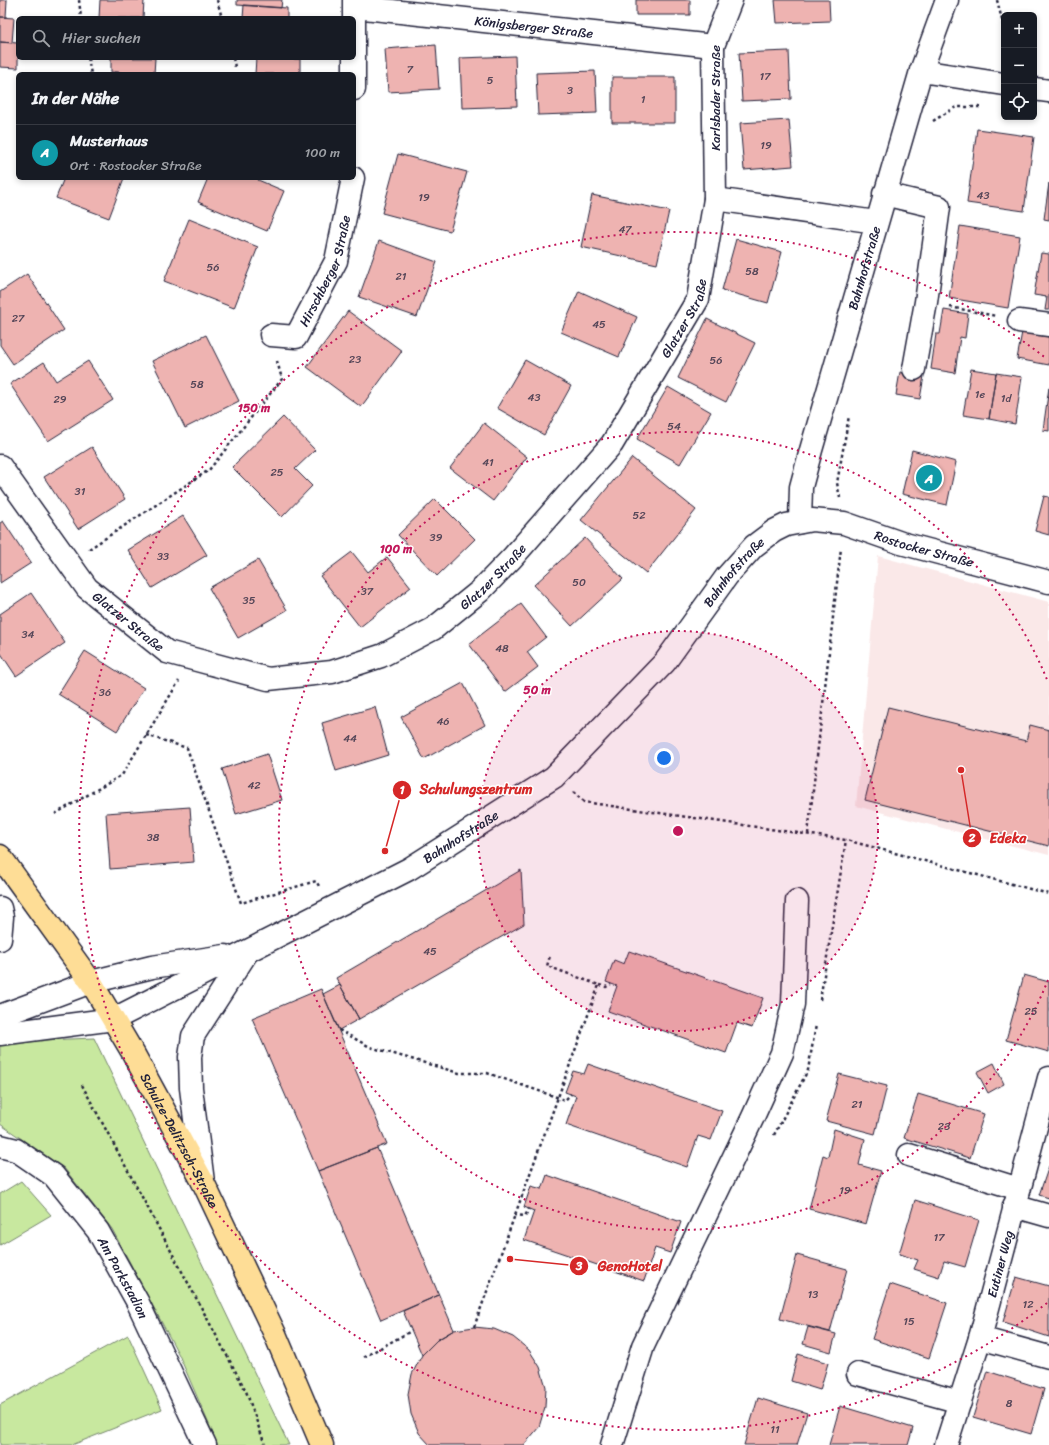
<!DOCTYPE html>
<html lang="de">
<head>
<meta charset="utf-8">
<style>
	:root { --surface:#171b24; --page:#242831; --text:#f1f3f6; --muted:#9ea1a6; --line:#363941; --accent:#d93025 }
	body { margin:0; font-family:Sriracha,sans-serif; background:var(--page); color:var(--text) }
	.controls { position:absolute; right:12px; top:12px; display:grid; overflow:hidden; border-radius:6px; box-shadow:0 2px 6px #0003 }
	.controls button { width:36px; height:36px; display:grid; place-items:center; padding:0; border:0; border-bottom:1px solid var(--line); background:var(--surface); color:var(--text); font:20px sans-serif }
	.you { position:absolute; left:664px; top:758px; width:14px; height:14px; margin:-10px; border:3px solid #fff; border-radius:50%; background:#1a73e8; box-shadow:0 0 0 6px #1a73e833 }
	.badge { display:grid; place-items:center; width:26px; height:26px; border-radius:50%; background:var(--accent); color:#fff; font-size:13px; font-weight:700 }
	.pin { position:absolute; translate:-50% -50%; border:2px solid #fff; box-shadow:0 1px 4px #0006 }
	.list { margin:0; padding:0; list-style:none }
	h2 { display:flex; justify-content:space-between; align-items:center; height:52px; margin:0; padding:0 16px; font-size:17px }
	h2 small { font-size:13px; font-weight:400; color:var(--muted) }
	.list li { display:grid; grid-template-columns:26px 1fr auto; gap:12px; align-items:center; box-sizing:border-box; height:56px; padding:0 16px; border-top:1px solid var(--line) }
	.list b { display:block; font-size:15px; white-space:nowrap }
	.list p { margin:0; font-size:13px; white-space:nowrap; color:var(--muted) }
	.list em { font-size:13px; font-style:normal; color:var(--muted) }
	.icon { flex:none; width:22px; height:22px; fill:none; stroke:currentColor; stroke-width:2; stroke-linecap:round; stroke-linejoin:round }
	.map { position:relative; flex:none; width:1049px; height:1445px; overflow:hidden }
	.search { position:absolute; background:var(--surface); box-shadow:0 2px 6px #0003; left:16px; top:16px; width:340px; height:44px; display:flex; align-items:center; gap:10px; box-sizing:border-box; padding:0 14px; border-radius:6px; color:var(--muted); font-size:15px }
	.panel { position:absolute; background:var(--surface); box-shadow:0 2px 6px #0003; left:16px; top:72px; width:340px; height:108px; border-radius:6px }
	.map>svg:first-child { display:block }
</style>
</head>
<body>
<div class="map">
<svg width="1049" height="1445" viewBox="0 0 1049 1445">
	<rect width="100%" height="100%" fill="#fff"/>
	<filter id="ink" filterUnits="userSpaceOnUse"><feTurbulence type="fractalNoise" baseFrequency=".025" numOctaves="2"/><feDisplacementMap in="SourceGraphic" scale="8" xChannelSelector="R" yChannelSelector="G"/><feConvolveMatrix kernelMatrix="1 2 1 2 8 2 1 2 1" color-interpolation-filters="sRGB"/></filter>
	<g filter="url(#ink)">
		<path fill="#fae8e8" d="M 878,556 L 1049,602 L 1049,855 L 856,806 Z"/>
		<path fill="#c8e89f" stroke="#75856d" d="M 94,1038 L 289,1445 L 218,1445 L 179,1355 L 112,1229 L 64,1168 L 0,1124 L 0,1044 L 21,1041 Z
			M 21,1181 L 51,1215 L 0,1245 L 0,1194 Z
			M 128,1335 L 162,1409 L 72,1445 L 0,1445 L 0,1405 Z"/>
		<path fill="#eeb3b1" stroke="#22223b" d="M 0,0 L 7,0 L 6,17 L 0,17 Z
			M 100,0 L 144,0 L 143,18 L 99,18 Z
			M 237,0 L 282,0 L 281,8 L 237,5 Z
			M 636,0 L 690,0 L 690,15 L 636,15 Z
			M 775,0 L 829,0 L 830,21 L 777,23 Z
			M 244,5 L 287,8 L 287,18 L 243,18 Z
			M 0,17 L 14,18 L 12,43 L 0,42 Z
			M 0,42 L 18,43 L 18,68 L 0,67 Z
			M 436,45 L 439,89 L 388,92 L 385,49 Z
			M 789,51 L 791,99 L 742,101 L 739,53 Z
			M 515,56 L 517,106 L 462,108 L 460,58 Z
			M 111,58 L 155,58 L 154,74 L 111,72 Z
			M 256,58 L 300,59 L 300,74 L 255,74 Z
			M 595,71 L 597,113 L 538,115 L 536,73 Z
			M 115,72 L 143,74 L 115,74 Z
			M 612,77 L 675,77 L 675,123 L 612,123 Z
			M 789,120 L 793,166 L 744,170 L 740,123 Z
			M 977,129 L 1034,137 L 1024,211 L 967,203 Z
			M 398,154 L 467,172 L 450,231 L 382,213 Z
			M 64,178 L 124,178 L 109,218 L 56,198 Z
			M 208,178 L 259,178 L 258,180 L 284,191 L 267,231 L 198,202 Z
			M 1049,183 L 1049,220 L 1044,219 Z
			M 592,195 L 669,211 L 657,264 L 581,247 Z
			M 189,219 L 258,247 L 234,308 L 164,281 Z
			M 960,226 L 1020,236 L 1008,308 L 949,298 Z
			M 736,239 L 782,252 L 768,303 L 722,290 Z
			M 379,241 L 437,262 L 417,317 L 359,297 Z
			M 1041,253 L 1049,254 L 1049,310 L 1045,310 L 1047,297 L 1034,295 Z
			M 27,274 L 64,330 L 13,364 L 0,345 L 0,292 Z
			M 579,291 L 637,317 L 619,357 L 561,332 Z
			M 944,310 L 968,314 L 965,338 L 960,337 L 955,373 L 931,369 L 936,334 L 940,334 Z
			M 348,311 L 402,351 L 361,407 L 307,367 Z
			M 707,319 L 755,343 L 726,402 L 678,378 Z
			M 1022,332 L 1049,337 L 1049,365 L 1017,359 Z
			M 206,335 L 239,401 L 185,428 L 152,361 Z
			M 525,360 L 571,386 L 544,435 L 497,408 Z
			M 88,361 L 113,400 L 48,441 L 10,384 L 44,362 L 56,381 Z
			M 971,369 L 996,373 L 989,419 L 963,415 Z
			M 900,372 L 924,376 L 920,399 L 896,395 Z
			M 996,373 L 1022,377 L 1015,424 L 989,419 Z
			M 668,387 L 711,412 L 680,464 L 637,439 Z
			M 1049,387 L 1049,431 L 1043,430 Z
			M 283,417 L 315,450 L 295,469 L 312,486 L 282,517 L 232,467 Z
			M 484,423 L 527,457 L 493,501 L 450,468 Z
			M 92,447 L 125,499 L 78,529 L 44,477 Z
			M 912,450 L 956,462 L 947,505 L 902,494 Z
			M 632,458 L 696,510 L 646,573 L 581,520 Z
			M 1044,496 L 1049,497 L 1049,535 L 1035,531 Z
			M 435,499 L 475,539 L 437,576 L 398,535 Z
			M 183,516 L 207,555 L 152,588 L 128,550 Z
			M 3,521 L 31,563 L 0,583 L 0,523 Z
			M 585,538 L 623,579 L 572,626 L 534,585 Z
			M 352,552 L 368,572 L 387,557 L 411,587 L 360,627 L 320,576 Z
			M 258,560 L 287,610 L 238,638 L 209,588 Z
			M 31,593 L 65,643 L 16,676 L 0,652 L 0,614 Z
			M 521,604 L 546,637 L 527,652 L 538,667 L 505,692 L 469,644 Z
			M 85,651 L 144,688 L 117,731 L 58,694 Z
			M 463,683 L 485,725 L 424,759 L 401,717 Z
			M 375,707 L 388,755 L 336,771 L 322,723 Z
			M 888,707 L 1026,741 L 1030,725 L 1049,730 L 1049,846 L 865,800 Z
			M 267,754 L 282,800 L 236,814 L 222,769 Z
			M 190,807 L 194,862 L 110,869 L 106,813 Z
			M 521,870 L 524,924 L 359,1019 L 336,978 Z
			M 629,951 L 763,998 L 752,1028 L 737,1023 L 726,1053 L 608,1011 L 617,986 L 606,982 L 614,960 L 624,964 Z
			M 1024,975 L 1049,982 L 1049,1052 L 1006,1040 Z
			M 340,985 L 359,1019 L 339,1030 L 323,994 Z
			M 321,989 L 387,1144 L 318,1171 L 252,1018 Z
			M 994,1063 L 1004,1084 L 988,1093 L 977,1072 Z
			M 588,1064 L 722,1111 L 711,1140 L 698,1136 L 687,1167 L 566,1125 L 576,1096 L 565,1092 L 573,1071 L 584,1074 Z
			M 839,1074 L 887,1086 L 875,1134 L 826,1121 Z
			M 918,1094 L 984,1114 L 970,1158 L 904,1138 Z
			M 834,1129 L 865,1139 L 859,1165 L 881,1171 L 866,1224 L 809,1209 L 823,1155 L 828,1157 Z
			M 377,1148 L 439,1295 L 381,1320 L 318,1171 Z
			M 1049,1166 L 1049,1198 L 1039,1195 Z
			M 547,1175 L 681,1222 L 670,1253 L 655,1248 L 644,1281 L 524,1240 L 534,1211 L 524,1207 L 531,1186 L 542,1189 Z
			M 915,1200 L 979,1220 L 965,1267 L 944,1261 L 939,1277 L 914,1269 L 918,1260 L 899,1254 Z
			M 797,1255 L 847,1269 L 830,1332 L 780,1319 Z
			M 1016,1277 L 1049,1286 L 1049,1337 L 1003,1322 Z
			M 890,1284 L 947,1303 L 929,1358 L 872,1339 Z
			M 439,1295 L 454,1330 L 437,1340 L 422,1355 L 403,1311 Z
			M 474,1327 L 494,1329 L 513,1337 L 529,1350 L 540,1367 L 546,1387 L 545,1407 L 539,1427 L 524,1445 L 430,1445 L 419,1433 L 411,1414 L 408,1394 L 412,1374 L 422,1355 L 437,1340 L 454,1330 Z
			M 808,1327 L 836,1334 L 831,1352 L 803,1344 Z
			M 798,1354 L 828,1363 L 820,1390 L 791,1381 Z
			M 987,1371 L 1044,1389 L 1031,1434 L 973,1417 Z
			M 758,1398 L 807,1413 L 797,1445 L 744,1445 Z
			M 840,1406 L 913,1428 L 908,1445 L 829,1445 Z"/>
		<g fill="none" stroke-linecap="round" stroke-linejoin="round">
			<defs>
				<g id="minor">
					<path id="s1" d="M 355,7 L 713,46"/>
					<path d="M 921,71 L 1004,84"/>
					<path d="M 354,89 L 354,0"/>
					<path d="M 1034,89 L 1049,91"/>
					<path d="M 884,194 L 939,207 L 926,302 L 914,369"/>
					<path d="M 715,199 L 876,222"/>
					<path d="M 1019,321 L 1049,325"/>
					<path id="s2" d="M 271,335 L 296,337 L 336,261 L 353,178"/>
					<path id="s3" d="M 0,466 L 87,588 L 167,652 L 268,679 L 332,672 L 381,656 L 433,629 L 480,591 L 512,558 L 612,444 L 698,299 L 715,199 L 713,46 L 731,0"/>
					<path id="s4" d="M 800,522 L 801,487 L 811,450 L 921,71 L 947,0"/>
					<path d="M 0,908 L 2,917 L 0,939"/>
					<path d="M 0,1016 L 91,982 L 152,967 L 225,956"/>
					<path id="s5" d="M 0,1034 L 114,1019 L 409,869 L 554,777 L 665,662 L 727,576 L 754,546 L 774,531 L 786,525 L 812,520 L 844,523 L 901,543 L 1049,582"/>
					<path id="s6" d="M 0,1146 L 16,1150 L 54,1176 L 98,1231 L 137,1301 L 205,1445"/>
					<path d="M 909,1155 L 1019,1189"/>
					<path d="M 203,1182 L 191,1088 L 190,1057 L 193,1036 L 246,954"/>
					<path d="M 1014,1206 L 1049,1216"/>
					<path d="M 980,1338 L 1049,1357"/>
					<path d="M 858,1374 L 960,1402"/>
					<path d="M 612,1445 L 643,1346 L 753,1117 L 782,1053 L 793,1004 L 797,901"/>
					<path id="s7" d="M 946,1445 L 980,1338 L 1049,1078"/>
				</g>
				<g id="major">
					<path id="s8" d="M 0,856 L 91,982 L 133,1053 L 203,1182 L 275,1334 L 322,1445"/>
				</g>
			</defs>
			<use href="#minor" stroke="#22223b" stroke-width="25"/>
			<use href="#major" stroke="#22223b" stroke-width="25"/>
			<path stroke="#22223b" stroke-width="2.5" stroke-dasharray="3 3" stroke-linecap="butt" d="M 79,0 L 81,18
				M 217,0 L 222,18
				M 997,0 L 1004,28
				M 88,58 L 91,74
				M 233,58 L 235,67
				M 933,121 L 956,107 L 980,107
				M 950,307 L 996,316
				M 840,498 L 837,483 L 849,416
				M 89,549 L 209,470 L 282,379 L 277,361
				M 146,735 L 187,748 L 241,903 L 316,881 L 319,886
				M 573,792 L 584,802 L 846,840 L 1049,894
				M 55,814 L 122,775 L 179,681
				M 808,834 L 841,548
				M 599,985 L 606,987 L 611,984
				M 820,1000 L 846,840
				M 339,1030 L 370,1047 L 459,1073 L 487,1073 L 565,1100 L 571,1094
				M 82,1085 L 246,1391 L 265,1445
				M 774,1135 L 808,1070 L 816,1025
				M 514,1215 L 525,1216 L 529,1209
				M 474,1327 L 599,985 L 547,966 L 550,956
				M 364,1357 L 411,1331"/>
			<use href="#minor" stroke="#fff" stroke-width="22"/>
			<use href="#major" stroke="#fedd96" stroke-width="22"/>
		</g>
	</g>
	<circle cx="678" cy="831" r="200" fill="#c2185b" fill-opacity=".12"/>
	<g fill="none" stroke="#c2185b" stroke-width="2" stroke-dasharray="2 4">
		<circle cx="678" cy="831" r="200"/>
		<path d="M1048 980A399 399 0 1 1 1048 682"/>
		<path d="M1047 1303A599 599 0 1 1 1047 359"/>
	</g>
	<g text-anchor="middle" stroke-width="3" stroke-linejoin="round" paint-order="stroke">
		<g font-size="11" fill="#554658">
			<text x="410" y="73">7</text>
			<text x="765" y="80">17</text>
			<text x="490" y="84">5</text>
			<text x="570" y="94">3</text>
			<text x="643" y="103">1</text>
			<text x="766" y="149">19</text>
			<text x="983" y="199">43</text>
			<text x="424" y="201">19</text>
			<text x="625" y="233">47</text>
			<text x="213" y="271">56</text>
			<text x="752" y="275">58</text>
			<text x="401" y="280">21</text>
			<text x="18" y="322">27</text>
			<text x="599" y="328">45</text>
			<text x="355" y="363">23</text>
			<text x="716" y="364">56</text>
			<text x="197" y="388">58</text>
			<text x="980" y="398">1e</text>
			<text x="534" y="401">43</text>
			<text x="1006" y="402">1d</text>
			<text x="60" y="403">29</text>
			<text x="674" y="430">54</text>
			<text x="488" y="466">41</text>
			<text x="277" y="476">25</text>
			<text x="80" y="495">31</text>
			<text x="639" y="519">52</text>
			<text x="436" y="541">39</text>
			<text x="163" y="560">33</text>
			<text x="579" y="586">50</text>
			<text x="367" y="595">37</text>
			<text x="249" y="604">35</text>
			<text x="28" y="638">34</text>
			<text x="502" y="652">48</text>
			<text x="105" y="696">36</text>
			<text x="443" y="725">46</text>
			<text x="350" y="742">44</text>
			<text x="254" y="789">42</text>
			<text x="153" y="841">38</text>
			<text x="430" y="955">45</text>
			<text x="1031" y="1015">25</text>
			<text x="857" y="1108">21</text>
			<text x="944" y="1130">23</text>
			<text x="845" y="1194">19</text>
			<text x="939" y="1241">17</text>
			<text x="813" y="1298">13</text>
			<text x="1028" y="1308">12</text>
			<text x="909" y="1325">15</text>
			<text x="1009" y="1407">8</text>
			<text x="775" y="1433">11</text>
		</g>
		<g font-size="13" fill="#22223b" stroke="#fff">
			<text dy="5" stroke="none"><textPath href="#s1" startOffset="180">Königsberger Straße</textPath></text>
			<text transform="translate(715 98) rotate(-90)" y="5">Karlsbader Straße</text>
			<text dy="5" stroke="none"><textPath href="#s4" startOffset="263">Bahnhofstraße</textPath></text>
			<text dy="5" stroke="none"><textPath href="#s2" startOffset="98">Hirschberger Straße</textPath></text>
			<text dy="5" stroke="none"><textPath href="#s3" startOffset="935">Glatzer Straße</textPath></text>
			<text dy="5" stroke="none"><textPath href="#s5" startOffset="1105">Rostocker Straße</textPath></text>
			<text dy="5" stroke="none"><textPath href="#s5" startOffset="891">Bahnhofstraße</textPath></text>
			<text dy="5" stroke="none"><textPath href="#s3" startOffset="611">Glatzer Straße</textPath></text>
			<text dy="5" stroke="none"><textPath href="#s3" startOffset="203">Glatzer Straße</textPath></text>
			<text dy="5" stroke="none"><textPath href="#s5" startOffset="507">Bahnhofstraße</textPath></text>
			<text dy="5" stroke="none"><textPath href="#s8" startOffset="337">Schulze-Delitzsch-Straße</textPath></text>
			<text dy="5" stroke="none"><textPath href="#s7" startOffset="189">Eutiner Weg</textPath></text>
			<text dy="5" stroke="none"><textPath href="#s6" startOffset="186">Am Parkstadion</textPath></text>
		</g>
	</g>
	<circle cx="678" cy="831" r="6" fill="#c2185b" stroke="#fff" stroke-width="2"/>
	<g font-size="12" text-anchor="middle" font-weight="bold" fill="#c2185b" stroke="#fff" stroke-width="3" stroke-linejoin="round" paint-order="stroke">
		<text x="254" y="412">150 m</text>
		<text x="396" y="553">100 m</text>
		<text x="537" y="694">50 m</text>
	</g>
	<path fill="none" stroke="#d62828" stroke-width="1.5" d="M385 851L402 790M961 770L972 838M510 1259L579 1266"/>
	<g fill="#d62828" stroke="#fff" stroke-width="1.5">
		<circle cx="385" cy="851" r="4"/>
		<circle cx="961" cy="770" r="4"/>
		<circle cx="510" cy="1259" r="4"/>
		<circle cx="402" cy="790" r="10"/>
		<circle cx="972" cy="838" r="10"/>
		<circle cx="579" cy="1266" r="10"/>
	</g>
	<g font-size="12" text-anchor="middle" font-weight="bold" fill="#fff">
		<text x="402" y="794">1</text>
		<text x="972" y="842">2</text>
		<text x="579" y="1270">3</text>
	</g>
	<g font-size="14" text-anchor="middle" font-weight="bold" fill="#d62828" stroke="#fff" stroke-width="3" stroke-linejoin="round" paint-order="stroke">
		<text x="476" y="794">Schulungszentrum</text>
		<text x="1008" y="843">Edeka</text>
		<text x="630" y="1271">GenoHotel</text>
	</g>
</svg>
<div class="controls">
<button>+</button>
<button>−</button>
<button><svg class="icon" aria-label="locate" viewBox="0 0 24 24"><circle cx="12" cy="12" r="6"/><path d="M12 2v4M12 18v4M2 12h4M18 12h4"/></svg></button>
</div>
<div class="you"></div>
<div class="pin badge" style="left:929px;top:478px;background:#0f9aa8">A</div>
<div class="search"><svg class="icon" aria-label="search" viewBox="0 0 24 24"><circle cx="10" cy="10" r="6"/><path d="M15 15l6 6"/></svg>Hier suchen</div>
<section class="panel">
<h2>In der Nähe<small></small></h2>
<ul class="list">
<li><span class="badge" style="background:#0f9aa8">A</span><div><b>Musterhaus</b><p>Ort · Rostocker Straße</p></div><em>100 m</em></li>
</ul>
</section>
</div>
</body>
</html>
